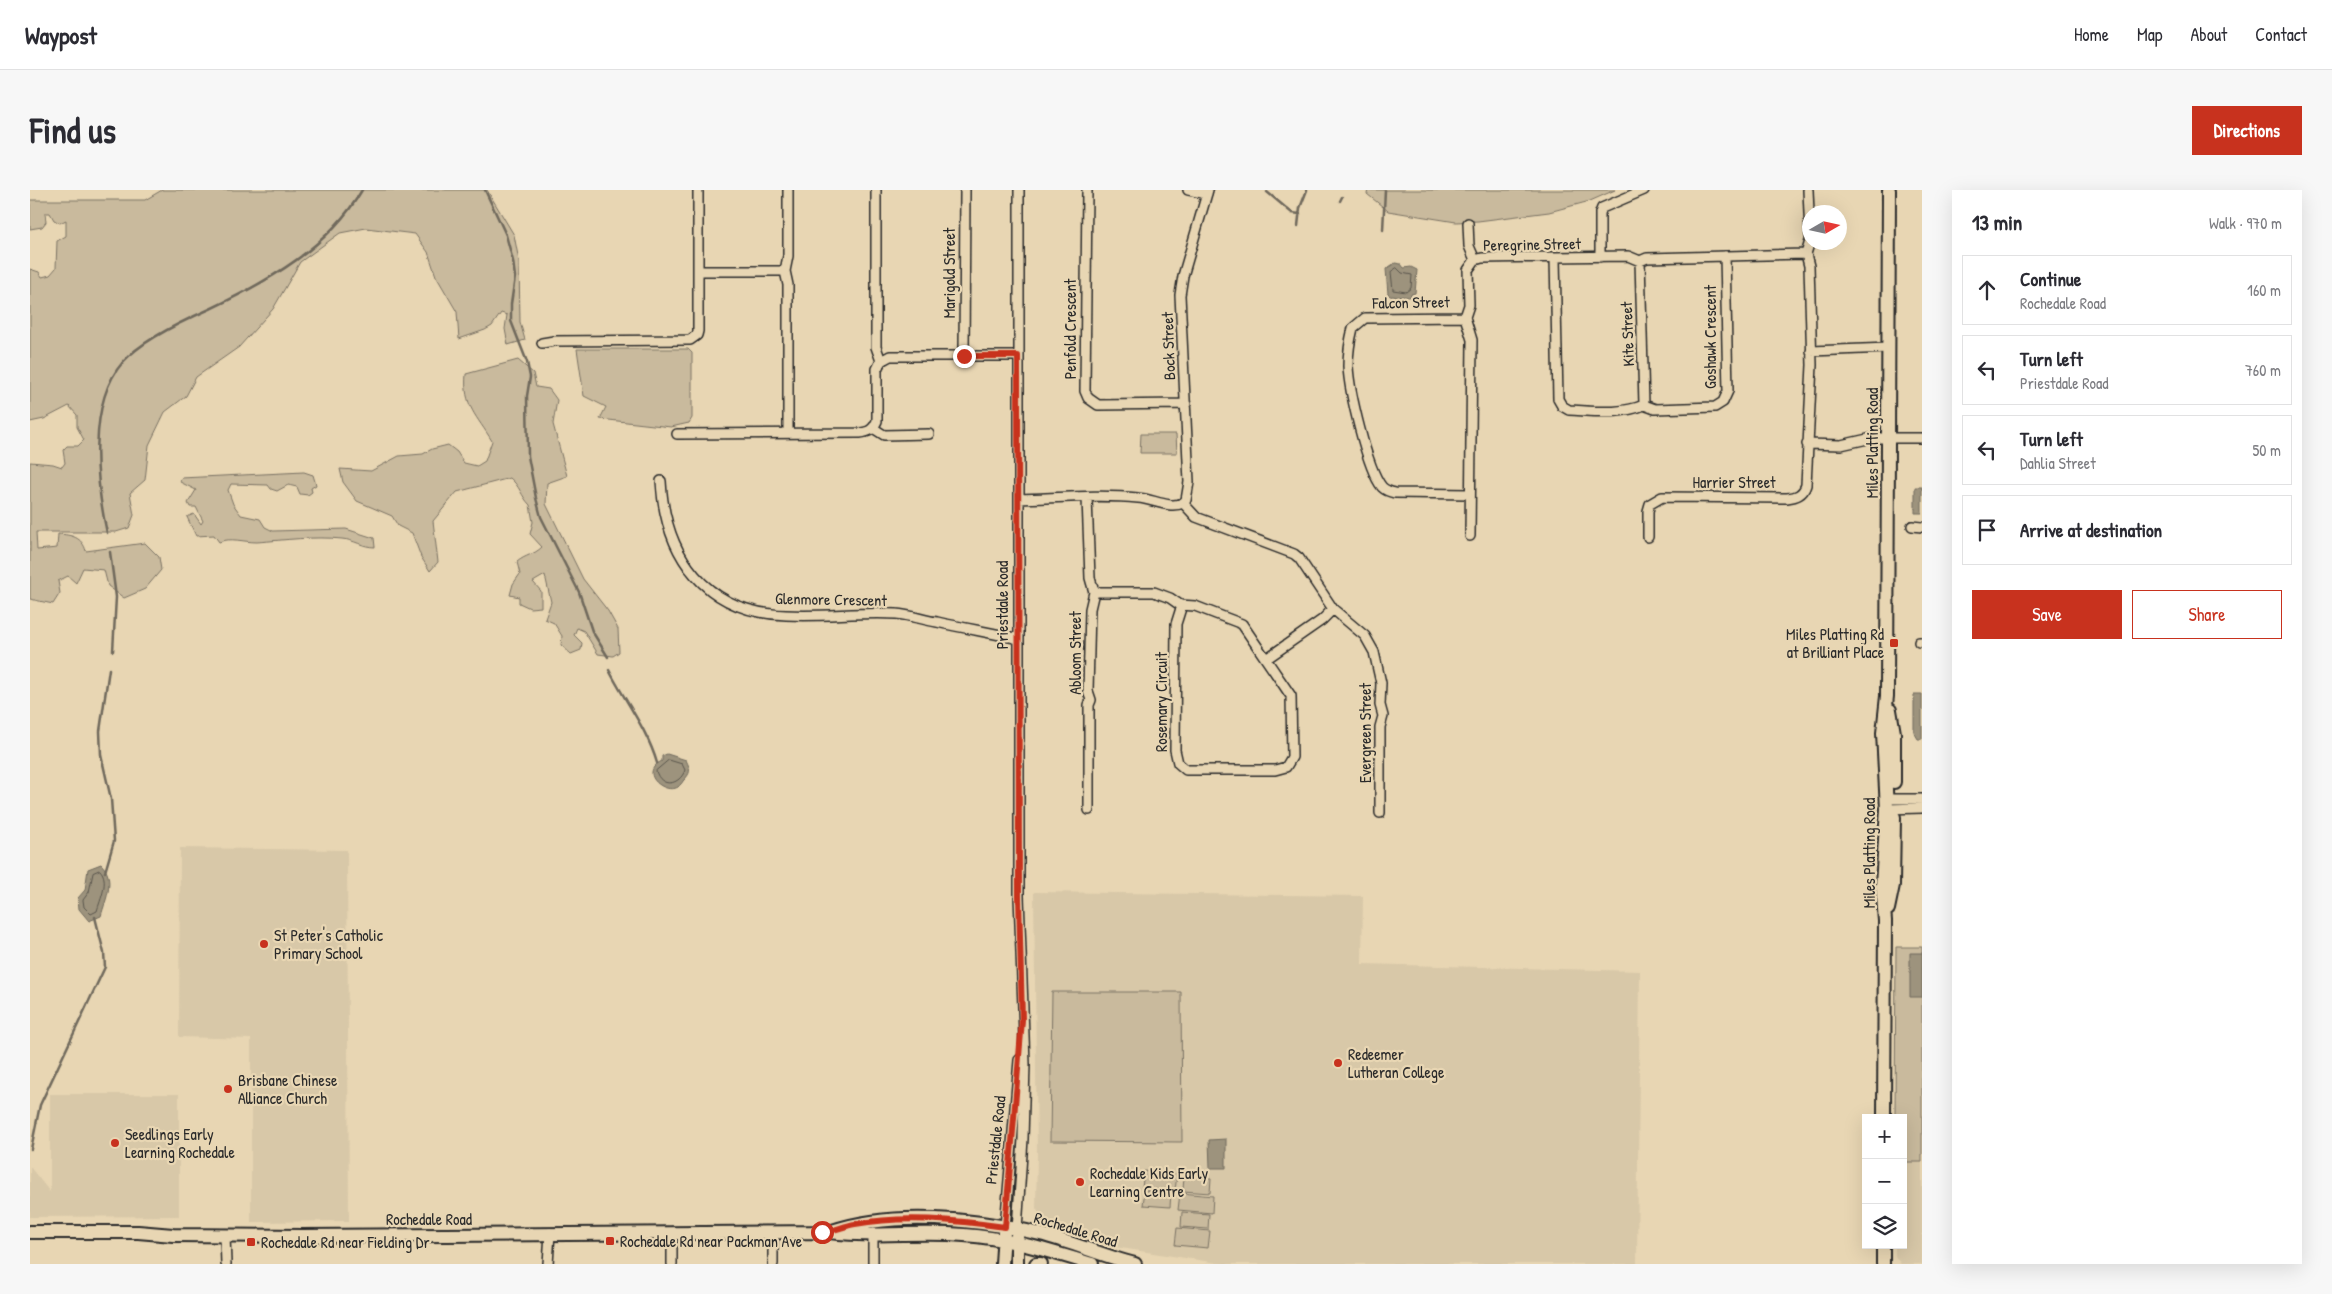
<!DOCTYPE html>
<html lang="en">
<head>
<meta charset="utf-8">
<style>
	:root { --surface:#fff; --page:#f7f7f7; --text:#2b2b33; --muted:#7c7c81; --line:#e1e1e2; --accent:#c8321e }
	body { margin:0; font-family:"Patrick Hand",sans-serif; background:var(--page); color:var(--text) }
	.controls { position:absolute; right:15px; bottom:15px; display:grid; overflow:hidden; border-radius:0px; box-shadow:0 5px 20px #0002 }
	.controls button { width:45px; height:45px; display:grid; place-items:center; padding:0; border:0; border-bottom:1px solid var(--line); background:var(--surface); color:var(--text); font:25px sans-serif }
	.compass { position:absolute; left:1772px; top:15px; width:45px; height:45px; border-radius:50%; background:var(--surface); box-shadow:0 5px 20px #0002; rotate:81deg }
	.stop { position:absolute; width:15px; height:15px; margin:-11px; border:4px solid #c8321e; border-radius:50%; background:#fff }
	.stop.end { background:#c8321e; border-color:#fff; box-shadow:0 1px 5px #0008 }
	.list { margin:0; padding:0; list-style:none }
	h2 { display:flex; justify-content:space-between; align-items:center; height:65px; margin:0; padding:0 20px; font-size:21px }
	h2 small { font-size:16px; font-weight:400; color:var(--muted) }
	.list li { display:grid; grid-template-columns:32px 1fr auto; gap:15px; align-items:center; box-sizing:border-box; height:70px; margin:0 10px 10px; padding:0 10px; border:1px solid var(--line); border-radius:0px }
	.list b { display:block; font-size:19px; white-space:nowrap }
	.list p { margin:0; font-size:16px; white-space:nowrap; color:var(--muted) }
	.list em { font-size:16px; font-style:normal; color:var(--muted) }
	.actions { display:flex; gap:10px; padding:15px 20px }
	.actions a { flex:1; padding:11px 0; border:1px solid var(--accent); border-radius:0px; text-align:center; font-size:18px; color:var(--accent) }
	.actions .main { background:var(--accent); color:#fff }
	.icon { flex:none; width:28px; height:28px; fill:none; stroke:currentColor; stroke-width:2; stroke-linecap:round; stroke-linejoin:round }
	.map { position:relative; flex:none; width:1892px; height:1074px; overflow:hidden; border-radius:0px }
	header { display:flex; align-items:center; gap:30px; box-sizing:border-box; height:70px; padding:0 25px; background:var(--surface); border-bottom:1px solid var(--line) }
	header strong { font-size:24px }
	nav { display:flex; gap:28px; margin-inline-start:auto; font-size:18px }
	.intro { display:flex; align-items:center; justify-content:space-between; box-sizing:border-box; height:120px; padding:0 30px }
	h1 { margin:0; font-size:35px }
	.button { padding:12px 22px; border-radius:0px; background:var(--accent); color:#fff; font-size:18px; font-weight:700 }
	main { display:flex; gap:30px; padding:0 30px }
	aside { flex:1; background:var(--surface); border-radius:0px; box-shadow:0 5px 20px #0002 }
	.map>svg:first-child { display:block }
</style>
</head>
<body>
<header>
<strong>Waypost</strong>
<nav><a>Home</a><a>Map</a><a>About</a><a>Contact</a></nav>
</header>
<div class="intro"><h1>Find us</h1><a class="button">Directions</a></div>
<main>
<div class="map">
<svg width="1892" height="1074" viewBox="0 0 1892 1074">
	<rect width="100%" height="100%" fill="#e8d6b3"/>
	<filter id="ink" filterUnits="userSpaceOnUse"><feTurbulence type="fractalNoise" baseFrequency=".02" numOctaves="2"/><feDisplacementMap in="SourceGraphic" scale="10" xChannelSelector="R" yChannelSelector="G"/><feConvolveMatrix kernelMatrix="1 2 1 2 8 2 1 2 1" color-interpolation-filters="sRGB"/></filter>
	<g filter="url(#ink)">
		<path fill="#d8c8a8" d="M 150,658 L 317,660 L 319,1031 L 221,1032 L 221,849 L 149,847 Z
			M 1004,702 L 1333,706 L 1332,774 L 1610,781 L 1607,1074 L 1194,1074 L 1078,1056 L 1078,1052 L 1014,1032 L 1006,1018 L 1007,964 Z
			M 20,904 L 149,904 L 149,1026 L 0,1027 L 0,977 L 20,1002 Z
			M 1873,972 L 1892,972 L 1892,1074 L 1871,1074 L 1865,1066 L 1865,1055 L 1873,1055 Z"/>
		<path fill="#c9ba9d" stroke="#7a7264" d="M 132,0 L 457,0 L 484,45 L 489,71 L 490,132 L 495,150 L 478,155 L 475,139 L 477,125 L 471,123 L 462,136 L 455,140 L 429,149 L 427,122 L 406,86 L 398,62 L 385,44 L 336,38 L 310,43 L 270,72 L 243,119 L 209,157 L 166,187 L 156,206 L 135,222 L 119,255 L 115,290 L 100,303 L 104,325 L 99,338 L 86,342 L 6,342 L 7,360 L 27,358 L 28,344 C 42,345 52,347 56,361 L 115,353 L 129,367 L 131,380 L 115,399 L 94,408 L 78,396 L 74,380 L 53,378 L 46,393 L 38,386 L 28,391 L 30,403 L 23,414 L 0,409 L 0,272 L 23,274 L 32,277 L 35,273 L 33,260 L 37,256 L 48,256 L 54,250 L 47,237 L 47,225 L 39,216 L 14,229 L 0,232 L 0,79 L 9,82 L 12,87 L 20,85 L 26,78 L 27,51 L 36,46 L 36,30 L 30,33 L 24,30 L 20,23 L 15,23 L 16,32 L 12,37 L 0,39 L 0,10 L 115,10 Z
			M 1338,0 L 1585,0 L 1560,11 L 1519,22 L 1448,31 L 1426,32 L 1358,21 L 1337,4 Z
			M 547,159 L 658,159 L 662,163 L 662,228 L 659,233 L 641,237 L 570,229 L 576,217 L 554,206 Z
			M 488,170 L 503,183 L 506,197 L 519,199 L 527,210 L 523,234 L 537,286 L 517,293 L 516,314 L 553,389 L 578,421 L 588,439 L 589,462 L 583,466 L 568,464 L 554,441 L 547,438 L 544,445 L 552,453 L 551,460 L 541,464 L 531,455 L 532,446 L 524,433 L 515,429 L 521,412 L 515,385 L 503,392 L 511,401 L 511,417 L 500,418 L 489,413 L 489,407 L 480,405 L 483,394 L 490,384 L 487,372 C 495,365 504,365 512,357 L 500,344 L 503,332 L 500,315 C 491,306 490,296 480,288 L 427,302 L 403,331 L 408,372 L 400,381 L 391,367 L 382,343 L 368,336 L 362,326 L 327,311 L 313,292 L 310,279 L 341,281 L 369,266 L 393,264 L 402,259 L 418,255 L 427,262 L 434,273 L 447,276 L 455,271 L 462,251 C 447,226 433,216 436,184 Z
			M 1111,244 L 1146,244 L 1147,263 L 1110,263 Z
			M 274,282 L 283,285 L 286,295 L 281,298 L 282,302 L 278,305 L 270,304 L 267,297 L 258,295 L 247,301 L 241,299 L 238,295 L 201,294 L 198,300 L 203,314 L 211,325 L 230,329 L 235,337 L 243,341 L 316,339 L 344,348 L 345,357 C 332,357 325,350 312,349 C 284,346 255,350 227,352 C 213,352 201,347 189,352 L 184,345 L 166,346 L 157,327 L 164,324 L 171,334 L 173,331 L 166,317 L 160,317 L 158,313 L 166,300 L 150,292 L 151,288 Z
			M 1866,757 L 1892,757 L 1892,972 L 1873,972 L 1873,928 L 1865,928 Z
			M 1022,802 L 1151,802 L 1152,952 L 1020,951 Z
			M 1114,981 L 1147,984 L 1145,1001 L 1112,998 Z
			M 1154,985 L 1181,988 L 1180,1003 L 1153,1001 Z
			M 1115,1000 L 1141,1002 L 1140,1017 L 1113,1015 Z
			M 1150,1003 L 1183,1006 L 1182,1023 L 1148,1020 Z
			M 1152,1022 L 1179,1024 L 1178,1039 L 1151,1037 Z
			M 1147,1038 L 1180,1041 L 1178,1058 L 1145,1055 Z"/>
		<path fill="#9d937d" stroke="#6f695c" d="M 1365,73 L 1371,74 L 1374,78 L 1381,77 L 1387,80 L 1385,103 L 1381,104 L 1381,107 L 1360,106 L 1358,104 L 1356,79 Z
			M 1885,297 L 1892,297 L 1892,323 L 1885,323 Z
			M 1884,504 L 1892,504 L 1892,549 L 1888,549 L 1884,542 Z
			M 637,564 L 656,570 C 661,580 661,583 653,591 C 653,592 649,596 648,597 C 635,605 607,583 632,571 L 632,566 Z
			M 71,674 C 86,689 76,708 71,726 L 59,731 L 49,719 L 48,708 L 55,700 L 58,679 Z
			M 1880,763 L 1892,763 L 1892,807 L 1880,807 Z
			M 1196,949 L 1196,978 L 1180,978 L 1179,950 Z"/>
		<g fill="none" stroke-linecap="round" stroke-linejoin="round">
			<path stroke="#59554c" stroke-width="1" d="M 1367,78 L 1372,83 L 1382,85 L 1381,98 L 1376,102 L 1363,100 L 1361,82 Z
				M 639,570 L 652,574 L 655,580 C 650,595 631,599 626,581 Z
				M 70,680 C 80,690 70,710 67,721 L 61,724 L 54,717 L 53,710 L 59,702 L 63,683 Z"/>
			<path stroke="#6f695c" stroke-width="2.5" d="M 455,0 L 476,45 L 483,71 L 485,87 L 481,114 L 481,131 L 497,172 L 500,187 L 497,206 L 498,266 L 506,308 L 511,327 L 549,402 L 562,441 L 578,467
				M 1237,2 L 1262,23 L 1270,24
				M 1310,11 L 1312,7
				M 1268,36 L 1270,18 L 1277,0
				M 1353,40 L 1355,0
				M 77,343 C 66,294 57,213 93,172 C 111,151 155,130 180,119 C 239,91 299,57 332,0
				M 80,362 L 86,407 L 83,461
				M 579,480 C 595,511 617,539 627,573
				M 75,682 L 84,651 L 81,609 L 71,565 L 70,541 L 79,479
				M 1,959 L 10,915 L 75,777 L 74,763 L 65,727"/>
			<defs>
				<path id="street" d="M 1057,0 L 1055,201 L 1058,208 L 1068,215 L 1156,214
					M 1158,0 L 1177,4
					M 1778,0 L 1780,46
					M 1438,33 L 1439,56 L 1445,70
					M 1570,67 L 1570,23 L 1572,18 L 1614,0
					M 1525,68 L 1528,209 L 1532,216 L 1539,220 C 1564,221 1590,225 1614,215 L 1625,219 L 1685,217 L 1693,212 L 1698,201 L 1695,66
					M 1610,71 L 1614,215
					M 668,81 L 755,81 L 758,66 L 758,0
					M 755,81 L 758,95 L 758,243
					M 1435,127 L 1335,128 L 1323,138 C 1320,150 1318,163 1318,176 C 1319,200 1337,279 1352,297 C 1356,301 1360,302 1365,303 L 1440,304
					M 512,153 L 524,151 L 660,150 L 667,145 L 668,141 L 668,0
					M 1781,161 L 1859,158
					M 934,166 L 935,0
					M 851,171 L 860,166 L 988,166
					M 843,238 L 854,245 L 899,244
					M 647,244 L 830,243 C 839,242 843,240 847,231 L 847,179 L 851,171 L 846,157 L 846,0
					M 1777,254 L 1811,255 L 1842,248 L 1892,248
					M 631,291 C 635,366 676,423 756,425 C 793,427 829,422 866,424 C 880,425 894,430 907,432 C 934,438 962,443 989,449
					M 1057,308 L 1060,388 L 1064,402 L 1060,419 L 1058,501 L 1061,510 L 1059,515 L 1059,620
					M 989,309 C 1028,308 1069,304 1108,308 C 1123,309 1139,319 1153,313
					M 1153,313 L 1166,327 L 1264,364 L 1269,368 L 1303,419 L 1335,446 L 1344,462 L 1351,493 L 1350,515 L 1353,526 L 1350,537 L 1350,623
					M 1153,313 L 1156,310 L 1159,292 L 1150,105 L 1153,86 L 1178,0
					M 1882,336 L 1892,337
					M 1440,346 L 1442,150 L 1435,127 L 1439,115 L 1438,80 L 1445,70 L 1452,68 L 1598,66 L 1610,71 L 1617,68 L 1776,64
					M 1618,347 L 1618,321 L 1620,314 L 1632,307 L 1757,308 C 1766,307 1773,305 1776,295 L 1782,175 L 1779,76 L 1776,64 L 1780,51
					M 1064,402 L 1124,402 L 1140,408 L 1150,415 L 1165,416 L 1212,434 L 1261,506 L 1262,567 L 1256,577 L 1245,580 L 1156,580 L 1148,573 L 1145,560 L 1146,434 L 1152,415
					M 1889,452 L 1892,452
					M 1236,469 L 1292,430 L 1303,419
					M 1857,609 L 1892,609
					M 1857,619 L 1892,618
					M 975,1037 L 989,870
					M 987,1039 L 993,949 L 995,874 L 989,706 L 989,0
					M 642,1044 L 642,1074
					M 743,1044 L 743,1074
					M 843,1044 L 843,1074
					M 195,1045 L 196,1074
					M 518,1074 L 520,1043"/>
				<path id="secondary" d="M 1860,520 L 1864,543 L 1864,592
					M 1858,719 L 1863,695 L 1864,627
					M 1854,928 L 1855,731 L 1852,695 L 1857,619 L 1853,543 L 1857,506 L 1859,0
					M 802,1041 C 864,1020 947,1029 1010,1044 C 1042,1052 1073,1066 1105,1074
					M 0,1042 L 108,1042 L 143,1045 L 272,1046 L 799,1042 C 844,1048 889,1041 934,1045 C 979,1048 1019,1061 1062,1074
					M 972,1074 L 974,1042
					M 987,1074 L 987,1044
					M 1006,1074 L 1011,1074
					M 1853,1074 L 1853,1055"/>
			</defs>
			<use href="#street" stroke="#2b2b2b" stroke-width="12"/>
			<use href="#secondary" stroke="#2b2b2b" stroke-width="16"/>
			<use href="#street" stroke="#e8d6b3" stroke-width="9"/>
			<use href="#secondary" stroke="#e8d6b3" stroke-width="12"/>
		</g>
	</g>
	<g fill="none" stroke-linecap="round" stroke-linejoin="round" filter="url(#ink)">
		<path stroke="#c8321e" stroke-width="6" d="M 792,1042 C 803,1042 813,1036 825,1034 C 874,1025 926,1030 975,1037 L 992,830 L 989,706 L 988,166 L 934,166"/>
	</g>
	<g fill="#c8321e" stroke="#e8d6b3" stroke-width="2">
		<rect x="1859" y="448" width="10" height="10" rx="2.5"/>
		<circle cx="234" cy="754" r="5"/>
		<circle cx="1308" cy="873" r="5"/>
		<circle cx="198" cy="899" r="5"/>
		<circle cx="85" cy="953" r="5"/>
		<circle cx="1050" cy="992" r="5"/>
		<rect x="575" y="1046" width="10" height="10" rx="2.5"/>
		<rect x="216" y="1047" width="10" height="10" rx="2.5"/>
	</g>
	<g text-anchor="middle" stroke-width="4.5" stroke-linejoin="round" paint-order="stroke">
		<g font-size="16" fill="#2b2b2b" stroke="#e8d6b3">
			<text transform="translate(1502 54) rotate(-1)" y="6">Peregrine Street</text>
			<text transform="translate(919 83) rotate(-90)" y="6">Marigold Street</text>
			<text transform="translate(1381 112) rotate(-1)" y="6">Falcon Street</text>
			<text transform="translate(1040 139) rotate(-90)" y="6">Penfold Crescent</text>
			<text transform="translate(1597 144) rotate(-92)" y="6">Kite Street</text>
			<text transform="translate(1680 147) rotate(-90)" y="6">Goshawk Crescent</text>
			<text transform="translate(1138 156) rotate(-92)" y="6">Bock Street</text>
			<text transform="translate(1842 253) rotate(-90)" y="6">Miles Platting Road</text>
			<text x="1704" y="298">Harrier Street</text>
			<text transform="translate(801 409) rotate(1)" y="6">Glenmore Crescent</text>
			<text transform="translate(972 415) rotate(-90)" y="6">Priestdale Road</text>
			<text transform="translate(1045 463) rotate(-90)" y="6">Abloom Street</text>
			<text transform="translate(1131 512) rotate(-90)" y="6">Rosemary Circuit</text>
			<text transform="translate(1335 543) rotate(-90)" y="6">Evergreen Street</text>
			<text transform="translate(1839 663) rotate(-90)" y="6">Miles Platting Road</text>
			<text transform="translate(965 950) rotate(-84)" y="6">Priestdale Road</text>
			<text x="399" y="1035">Rochedale Road</text>
			<text transform="translate(1046 1039) rotate(17)" y="6">Rochedale Road</text>
		</g>
		<g font-size="16" fill="#2b2b2b" stroke="#e8d6b3" text-anchor="start">
			<text x="1854" y="450" text-anchor="end">Miles Platting Rd<tspan x="1854" dy="18">at Brilliant Place</tspan></text>
			<text x="244" y="751">St Peter's Catholic<tspan x="244" dy="18">Primary School</tspan></text>
			<text x="1318" y="870">Redeemer<tspan x="1318" dy="18">Lutheran College</tspan></text>
			<text x="208" y="896">Brisbane Chinese<tspan x="208" dy="18">Alliance Church</tspan></text>
			<text x="95" y="950">Seedlings Early<tspan x="95" dy="18">Learning Rochedale</tspan></text>
			<text x="1060" y="989">Rochedale Kids Early<tspan x="1060" dy="18">Learning Centre</tspan></text>
			<text x="590" y="1057">Rochedale Rd near Packman Ave</text>
			<text x="231" y="1058">Rochedale Rd near Fielding Dr</text>
		</g>
	</g>
</svg>
<div class="controls">
<button>+</button>
<button>−</button>
<button><svg class="icon" aria-label="layers" viewBox="0 0 24 24"><path d="M12 4l9 5-9 5-9-5zM3 14l9 5 9-5"/></svg></button>
</div>
<svg class="compass" viewBox="-18 -18 36 36"><path d="M0-13l5 13h-10z" fill="#e53935"/><path d="M0 13l5-13h-10z" fill="#7c7c81"/></svg>
<div class="stop" style="left:792px;top:1042px"></div>
<div class="stop end" style="left:934px;top:166px"></div>
</div>
<aside>
<h2>13 min<small>Walk · 970 m</small></h2>
<ul class="list">
<li><svg class="icon" aria-label="ahead" viewBox="0 0 24 24"><path d="M12 20V5M6 11l6-6 6 6"/></svg><div><b>Continue</b><p>Rochedale Road</p></div><em>160 m</em></li>
<li><svg class="icon" aria-label="left" viewBox="0 0 24 24"><path d="M17 20v-9H6M10 6l-5 5 5 5"/></svg><div><b>Turn left</b><p>Priestdale Road</p></div><em>760 m</em></li>
<li><svg class="icon" aria-label="left" viewBox="0 0 24 24"><path d="M17 20v-9H6M10 6l-5 5 5 5"/></svg><div><b>Turn left</b><p>Dahlia Street</p></div><em>50 m</em></li>
<li><svg class="icon" aria-label="arrive" viewBox="0 0 24 24"><path d="M6 21V4h12l-3 4 3 4H6"/></svg><div><b>Arrive at destination</b></div></li>
</ul>
<div class="actions"><a class="main">Save</a><a>Share</a></div>
</aside>
</main>
</body>
</html>
